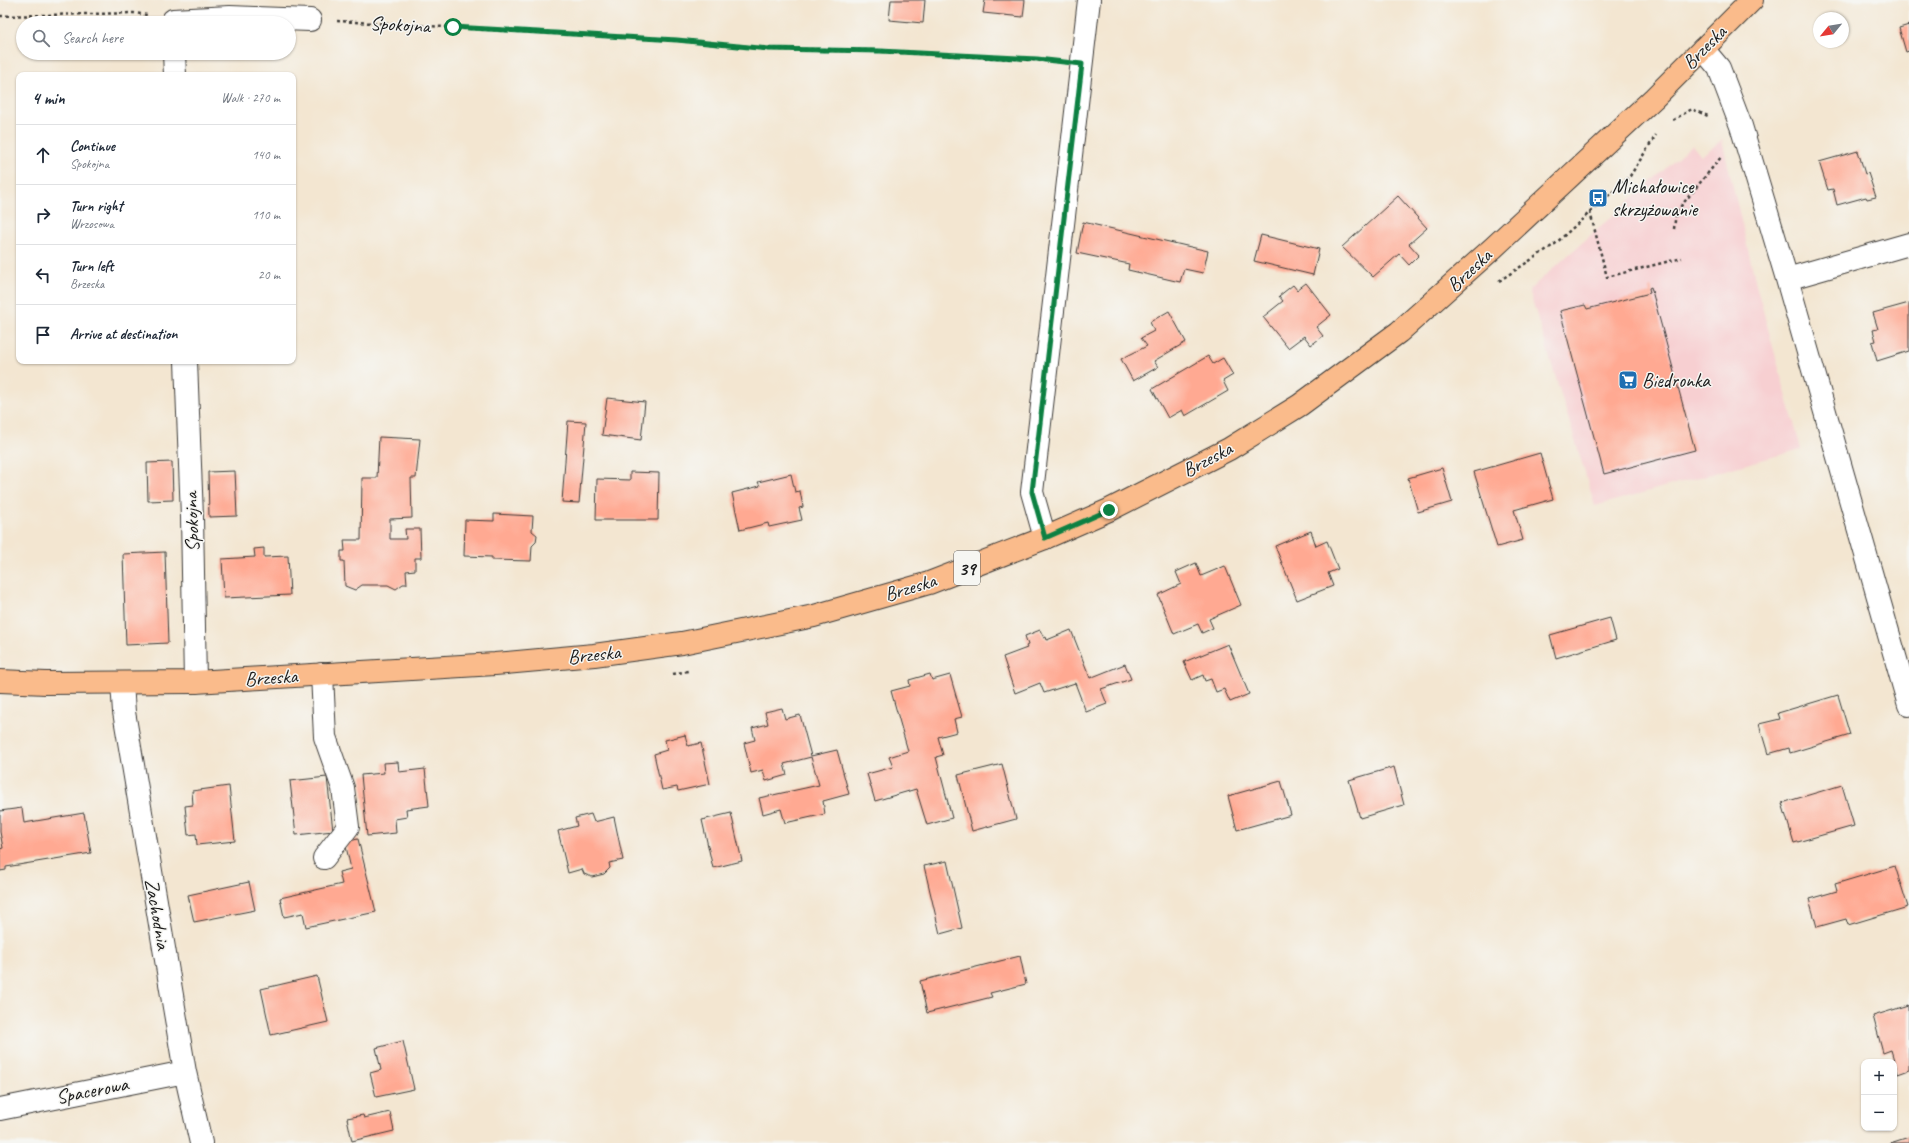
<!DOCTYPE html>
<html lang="en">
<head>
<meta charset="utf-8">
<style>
	:root { --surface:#fff; --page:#f6f6f7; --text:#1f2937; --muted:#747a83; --line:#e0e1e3 }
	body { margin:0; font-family:Caveat,sans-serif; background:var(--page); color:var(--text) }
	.controls { position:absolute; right:12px; bottom:12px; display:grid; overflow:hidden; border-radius:8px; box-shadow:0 1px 3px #0004 }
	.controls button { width:36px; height:36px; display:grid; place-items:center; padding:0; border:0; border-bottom:1px solid var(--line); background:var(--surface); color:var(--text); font:20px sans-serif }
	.compass { position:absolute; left:1813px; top:12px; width:36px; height:36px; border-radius:50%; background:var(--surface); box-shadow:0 1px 3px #0004; rotate:240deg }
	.stop { position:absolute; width:12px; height:12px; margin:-9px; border:3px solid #0b8043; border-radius:50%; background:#fff }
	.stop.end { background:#0b8043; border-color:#fff; box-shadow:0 1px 4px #0008 }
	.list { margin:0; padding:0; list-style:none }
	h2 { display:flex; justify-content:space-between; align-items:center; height:52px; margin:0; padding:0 16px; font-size:17px }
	h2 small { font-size:13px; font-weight:400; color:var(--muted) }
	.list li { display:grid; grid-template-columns:26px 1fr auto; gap:12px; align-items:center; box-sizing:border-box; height:60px; padding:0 16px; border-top:1px solid var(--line) }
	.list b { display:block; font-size:15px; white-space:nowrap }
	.list p { margin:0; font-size:13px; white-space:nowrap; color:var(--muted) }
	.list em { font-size:13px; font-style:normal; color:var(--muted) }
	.icon { flex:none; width:22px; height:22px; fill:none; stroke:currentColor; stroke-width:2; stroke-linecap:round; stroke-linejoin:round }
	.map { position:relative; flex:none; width:1909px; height:1143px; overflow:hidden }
	.search { position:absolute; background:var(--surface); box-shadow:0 1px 3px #0004; left:16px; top:16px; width:280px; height:44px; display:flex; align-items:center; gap:10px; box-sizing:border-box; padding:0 14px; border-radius:22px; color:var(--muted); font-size:15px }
	.panel { position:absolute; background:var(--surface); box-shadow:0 1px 3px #0004; left:16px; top:72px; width:280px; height:292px; border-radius:8px }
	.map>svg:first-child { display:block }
</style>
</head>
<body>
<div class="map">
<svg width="1909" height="1143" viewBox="0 0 1909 1143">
	<rect width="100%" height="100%" fill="#f6f6f2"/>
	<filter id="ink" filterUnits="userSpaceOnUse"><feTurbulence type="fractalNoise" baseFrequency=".025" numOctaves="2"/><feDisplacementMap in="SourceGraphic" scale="8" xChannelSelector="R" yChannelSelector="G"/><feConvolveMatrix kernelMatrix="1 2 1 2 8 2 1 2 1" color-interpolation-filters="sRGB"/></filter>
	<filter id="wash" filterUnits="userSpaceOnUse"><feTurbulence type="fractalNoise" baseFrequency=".012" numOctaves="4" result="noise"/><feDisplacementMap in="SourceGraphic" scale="16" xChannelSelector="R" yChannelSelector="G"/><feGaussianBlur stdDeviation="0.9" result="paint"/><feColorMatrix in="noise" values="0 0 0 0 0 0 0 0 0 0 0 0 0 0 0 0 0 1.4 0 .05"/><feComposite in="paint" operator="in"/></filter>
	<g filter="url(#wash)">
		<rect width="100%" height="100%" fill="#f3e6d1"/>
		<path fill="#f7cfd1" d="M 1722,140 L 1758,292 L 1801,449 L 1595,506 L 1529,290 L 1692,145 L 1701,156 Z"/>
		<g id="blocks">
			<path fill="#ffa992" d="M 891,0 L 925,0 L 923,23 L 889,20 Z
				M 985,0 L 1025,0 L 1023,17 L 983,13 Z
				M 1909,25 L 1909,51 L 1906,52 L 1899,28 Z
				M 1858,151 L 1865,174 L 1868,173 L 1876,197 L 1867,199 L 1866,197 L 1837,205 L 1833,189 L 1828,190 L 1819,162 Z
				M 1398,196 L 1427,228 L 1409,244 L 1419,255 L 1409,265 L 1399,254 L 1373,277 L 1342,247 Z
				M 1083,222 L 1208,251 L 1203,273 L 1184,269 L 1180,282 L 1128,270 L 1129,264 L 1077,253 Z
				M 1261,235 L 1319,249 L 1313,275 L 1254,261 Z
				M 1306,283 L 1331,315 L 1316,327 L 1323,336 L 1311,345 L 1304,336 L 1288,348 L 1263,317 L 1283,301 L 1279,296 L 1293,285 L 1297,290 Z
				M 1651,287 L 1695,450 L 1604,474 L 1560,311 L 1585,305 L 1587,309 L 1650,293 L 1649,288 Z
				M 1909,303 L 1909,351 L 1877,361 L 1872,342 L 1876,341 L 1873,330 L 1878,329 L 1873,313 Z
				M 1169,311 L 1186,342 L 1154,361 L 1158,367 L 1133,381 L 1121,359 L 1147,346 L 1141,338 L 1154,331 L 1150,322 Z
				M 1208,356 L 1213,364 L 1223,358 L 1233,375 L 1223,381 L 1228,391 L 1185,416 L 1182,410 L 1168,418 L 1152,389 Z
				M 607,398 L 645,402 L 641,440 L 602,435 Z
				M 568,421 L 586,422 L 579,503 L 562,502 Z
				M 379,437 L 420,439 L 416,478 L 411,478 L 412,518 L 390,519 L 390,539 L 406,539 L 405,529 L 420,529 L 421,558 L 415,558 L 415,570 L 406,571 L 407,584 L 403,584 L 396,589 L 388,585 L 362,585 L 355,590 L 345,586 L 344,561 L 341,561 L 341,551 L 345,551 L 344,540 L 361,540 L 362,478 L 377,478 Z
				M 1540,453 L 1553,499 L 1514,510 L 1523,540 L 1497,547 L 1474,472 Z
				M 172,462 L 173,500 L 148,501 L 147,463 Z
				M 1442,468 L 1452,502 L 1418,512 L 1408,478 Z
				M 235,471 L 237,516 L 209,517 L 208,472 Z
				M 630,472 L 659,473 L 658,520 L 596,520 L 597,479 L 630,480 Z
				M 791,474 L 795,492 L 800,491 L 803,507 L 799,508 L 802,520 L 769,527 L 768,523 L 740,530 L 732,493 L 760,486 L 758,482 Z
				M 494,514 L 533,516 L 532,531 L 537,535 L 536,542 L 532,546 L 531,561 L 492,560 L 492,557 L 464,556 L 465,520 L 494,521 Z
				M 1311,531 L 1316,546 L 1327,541 L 1338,569 L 1328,573 L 1333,586 L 1297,600 L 1275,546 Z
				M 264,548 L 264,557 L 288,556 L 290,595 L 224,598 L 222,559 L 255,557 L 254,549 Z
				M 165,552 L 168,643 L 126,645 L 123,554 Z
				M 1196,563 L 1201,576 L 1225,566 L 1241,605 L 1209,619 L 1213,628 L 1202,633 L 1198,624 L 1174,634 L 1158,595 L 1181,584 L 1176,572 Z
				M 1610,618 L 1616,640 L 1556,658 L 1550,635 Z
				M 1040,630 L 1044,638 L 1046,637 L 1047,640 L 1071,630 L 1090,678 L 1125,664 L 1131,679 L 1101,689 L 1107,704 L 1086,712 L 1075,683 L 1044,693 L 1040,683 L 1015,693 L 1003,657 L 1027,648 L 1026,646 L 1028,645 L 1025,636 Z
				M 1228,644 L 1249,694 L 1230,702 L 1224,689 L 1216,692 L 1211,679 L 1205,681 L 1203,675 L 1192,680 L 1184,662 Z
				M 930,674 L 932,680 L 950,675 L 962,717 L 954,719 L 957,732 L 938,737 L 943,755 L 936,757 L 952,818 L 927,825 L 916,789 L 875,801 L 867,774 L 893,767 L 889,757 L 908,751 L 891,691 L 910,686 L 909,680 Z
				M 1838,695 L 1850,735 L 1790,753 L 1789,748 L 1768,754 L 1759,724 L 1780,719 L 1778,713 Z
				M 782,708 L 785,719 L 800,715 L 811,756 L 837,750 L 849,794 L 823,801 L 825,814 L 785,823 L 781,809 L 763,814 L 759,798 L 819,785 L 811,757 L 784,764 L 787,775 L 766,781 L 763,770 L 751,773 L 744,743 L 755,740 L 752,728 L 768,724 L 765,712 Z
				M 685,735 L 688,746 L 701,743 L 710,784 L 678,791 L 677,787 L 662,790 L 654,754 L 667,750 L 665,740 Z
				M 398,762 L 399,772 L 425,769 L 429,806 L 406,809 L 407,817 L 395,819 L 396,833 L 367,836 L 361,775 L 384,773 L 383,763 Z
				M 1002,764 L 1016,819 L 972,831 L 958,775 Z
				M 1394,767 L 1404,805 L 1360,818 L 1349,780 Z
				M 327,777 L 333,831 L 296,835 L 290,781 Z
				M 1281,781 L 1291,815 L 1237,830 L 1228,796 Z
				M 1842,785 L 1854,826 L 1794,843 L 1782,803 Z
				M 229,786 L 235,841 L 197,845 L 196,834 L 188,835 L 185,806 L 193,805 L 192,791 Z
				M 22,808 L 24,823 L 84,813 L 91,853 L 6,867 L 6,870 L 0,871 L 0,849 L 3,848 L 0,832 L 0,811 Z
				M 731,813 L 742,861 L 713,868 L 702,820 Z
				M 591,814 L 594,822 L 614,817 L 623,860 L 609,863 L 610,868 L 604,874 L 592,877 L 584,874 L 582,869 L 568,873 L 558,831 L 577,826 L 575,818 Z
				M 358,839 L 376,912 L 306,927 L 303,913 L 284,917 L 280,898 L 342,884 L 339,872 L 351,869 L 345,842 Z
				M 947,861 L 962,928 L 940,934 L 924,866 Z
				M 1895,866 L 1908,907 L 1848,925 L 1846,919 L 1817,927 L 1809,899 L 1837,891 L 1835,884 Z
				M 249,882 L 255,910 L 194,922 L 188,895 Z
				M 1020,956 L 1026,984 L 990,993 L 992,997 L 927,1013 L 920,981 Z
				M 317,976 L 328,1022 L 271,1035 L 261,989 Z
				M 1909,1005 L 1909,1070 L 1898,1074 L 1891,1050 L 1883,1053 L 1873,1016 Z
				M 403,1041 L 414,1089 L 376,1097 L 370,1073 L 381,1070 L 376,1048 Z
				M 390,1112 L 394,1131 L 352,1141 L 347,1118 L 363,1115 L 364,1118 Z
				M 1909,1137 L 1909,1143 L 1890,1143 Z"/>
		</g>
	</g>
	<g filter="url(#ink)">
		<use href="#blocks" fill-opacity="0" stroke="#3c3a37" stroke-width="1"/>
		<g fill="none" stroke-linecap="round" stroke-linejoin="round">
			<defs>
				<path id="minor" d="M 173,23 L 173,20 L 230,17 L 310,20
					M 1703,49 L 1719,68 L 1741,126 L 1787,279 L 1909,705
					M 174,53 L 175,75
					M 1787,279 L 1909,244
					M 186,361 L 192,517 L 195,682
					M 1045,538 L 1032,492 L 1089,0
					M 322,674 L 325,737 L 343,788 L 348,827 L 324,858
					M 122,683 L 124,712 L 185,1072 L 201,1143
					M 0,1109 L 185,1072"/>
				<path id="major" d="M 0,681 L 46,683 L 195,682 L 495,664 L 594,655 L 682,643 L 814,616 L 929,583 L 1045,538 L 1109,510 L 1229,449 L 1300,405 L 1399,332 L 1493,248 L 1654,98 L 1752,0"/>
			</defs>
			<use href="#minor" stroke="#3c3a37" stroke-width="24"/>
			<use href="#major" stroke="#3c3a37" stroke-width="24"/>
			<path stroke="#3c3a37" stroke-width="2.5" stroke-dasharray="3 3" stroke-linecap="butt" d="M 0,16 L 134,13 L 147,15
				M 337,21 L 677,40 L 769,49 L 880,51 L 1054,61
				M 1673,120 L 1692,109 L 1708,116
				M 1590,212 L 1607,277 L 1682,258
				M 1674,229 L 1676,212 L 1722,156
				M 1499,281 L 1555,244 L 1630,176 L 1656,135
				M 673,674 L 688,671"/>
			<use href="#minor" stroke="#fff" stroke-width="22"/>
			<use href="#major" stroke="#fabb8b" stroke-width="22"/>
		</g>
	</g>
	<g fill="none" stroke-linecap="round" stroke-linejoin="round" filter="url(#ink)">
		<path stroke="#0b8043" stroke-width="5" d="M 453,27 L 677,40 L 769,49 L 880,51 L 1037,59 L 1082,64 L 1032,492 L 1045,538 L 1109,510"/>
	</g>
	<defs>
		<symbol id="bus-square" viewBox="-11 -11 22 22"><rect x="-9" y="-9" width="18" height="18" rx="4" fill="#1f6fb2" stroke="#f6f6f2"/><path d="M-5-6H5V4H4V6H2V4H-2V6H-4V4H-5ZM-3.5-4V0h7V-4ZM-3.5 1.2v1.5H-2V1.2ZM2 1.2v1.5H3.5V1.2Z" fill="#fff"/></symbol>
		<symbol id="supermarket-square" viewBox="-11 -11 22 22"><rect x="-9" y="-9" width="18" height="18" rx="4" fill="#1f6fb2" stroke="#f6f6f2"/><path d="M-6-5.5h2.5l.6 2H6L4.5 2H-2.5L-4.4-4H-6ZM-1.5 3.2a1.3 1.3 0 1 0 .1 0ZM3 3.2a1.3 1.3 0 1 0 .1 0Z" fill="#fff"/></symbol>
	</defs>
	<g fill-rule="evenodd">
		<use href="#bus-square" x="1587" y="187" width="22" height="22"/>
		<use href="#supermarket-square" x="1617" y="369" width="22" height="22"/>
	</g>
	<g text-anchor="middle" stroke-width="3" stroke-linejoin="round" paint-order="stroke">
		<rect fill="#f6f6f2" stroke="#5d5d5c" stroke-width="1" x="954" y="551" width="26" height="34" rx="3"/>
		<g font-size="19" font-weight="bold" fill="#1c1c1c">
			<text x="967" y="575">39</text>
		</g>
		<g font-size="20" fill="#1c1c1c" stroke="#f6f6f2">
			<text transform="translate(400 24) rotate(3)" y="7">Spokojna</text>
			<text transform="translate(1704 47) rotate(-45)" y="7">Brzeska</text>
			<text transform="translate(1469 270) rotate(-43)" y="7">Brzeska</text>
			<text transform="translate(1207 459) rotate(-28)" y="7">Brzeska</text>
			<text transform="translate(191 522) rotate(-92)" y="7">Spokojna</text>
			<text transform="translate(910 587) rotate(-17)" y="7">Brzeska</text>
			<text transform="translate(594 654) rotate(-6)" y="7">Brzeska</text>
			<text transform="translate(271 677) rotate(-4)" y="7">Brzeska</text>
			<text transform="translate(158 914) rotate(80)" y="7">Zachodnia</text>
			<text transform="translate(92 1090) rotate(-11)" y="7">Spacerowa</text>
		</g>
		<g font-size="20" fill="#1c1c1c" stroke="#f6f6f2" text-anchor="start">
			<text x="1612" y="193">Michałowice<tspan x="1612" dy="23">skrzyżowanie</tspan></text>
			<text x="1642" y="387">Biedronka</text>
		</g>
	</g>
</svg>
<div class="controls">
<button>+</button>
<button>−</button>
</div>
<svg class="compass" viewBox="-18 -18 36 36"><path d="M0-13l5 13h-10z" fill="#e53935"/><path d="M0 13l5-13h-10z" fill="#747a83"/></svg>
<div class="stop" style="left:453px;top:27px"></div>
<div class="stop end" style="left:1109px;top:510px"></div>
<div class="search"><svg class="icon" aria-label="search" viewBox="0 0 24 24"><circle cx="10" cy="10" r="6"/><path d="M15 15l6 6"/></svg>Search here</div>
<section class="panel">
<h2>4 min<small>Walk · 270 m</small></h2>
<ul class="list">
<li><svg class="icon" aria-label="ahead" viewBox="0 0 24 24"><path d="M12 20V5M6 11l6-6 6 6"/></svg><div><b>Continue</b><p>Spokojna</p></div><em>140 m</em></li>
<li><svg class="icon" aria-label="right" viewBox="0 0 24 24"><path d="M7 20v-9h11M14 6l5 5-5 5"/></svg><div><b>Turn right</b><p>Wrzosowa</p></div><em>110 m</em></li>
<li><svg class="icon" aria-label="left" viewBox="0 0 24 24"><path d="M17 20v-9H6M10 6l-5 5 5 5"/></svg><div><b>Turn left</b><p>Brzeska</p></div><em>20 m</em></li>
<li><svg class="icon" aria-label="arrive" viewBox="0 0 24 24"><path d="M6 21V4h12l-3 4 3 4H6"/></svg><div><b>Arrive at destination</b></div></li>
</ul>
</section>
</div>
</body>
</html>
